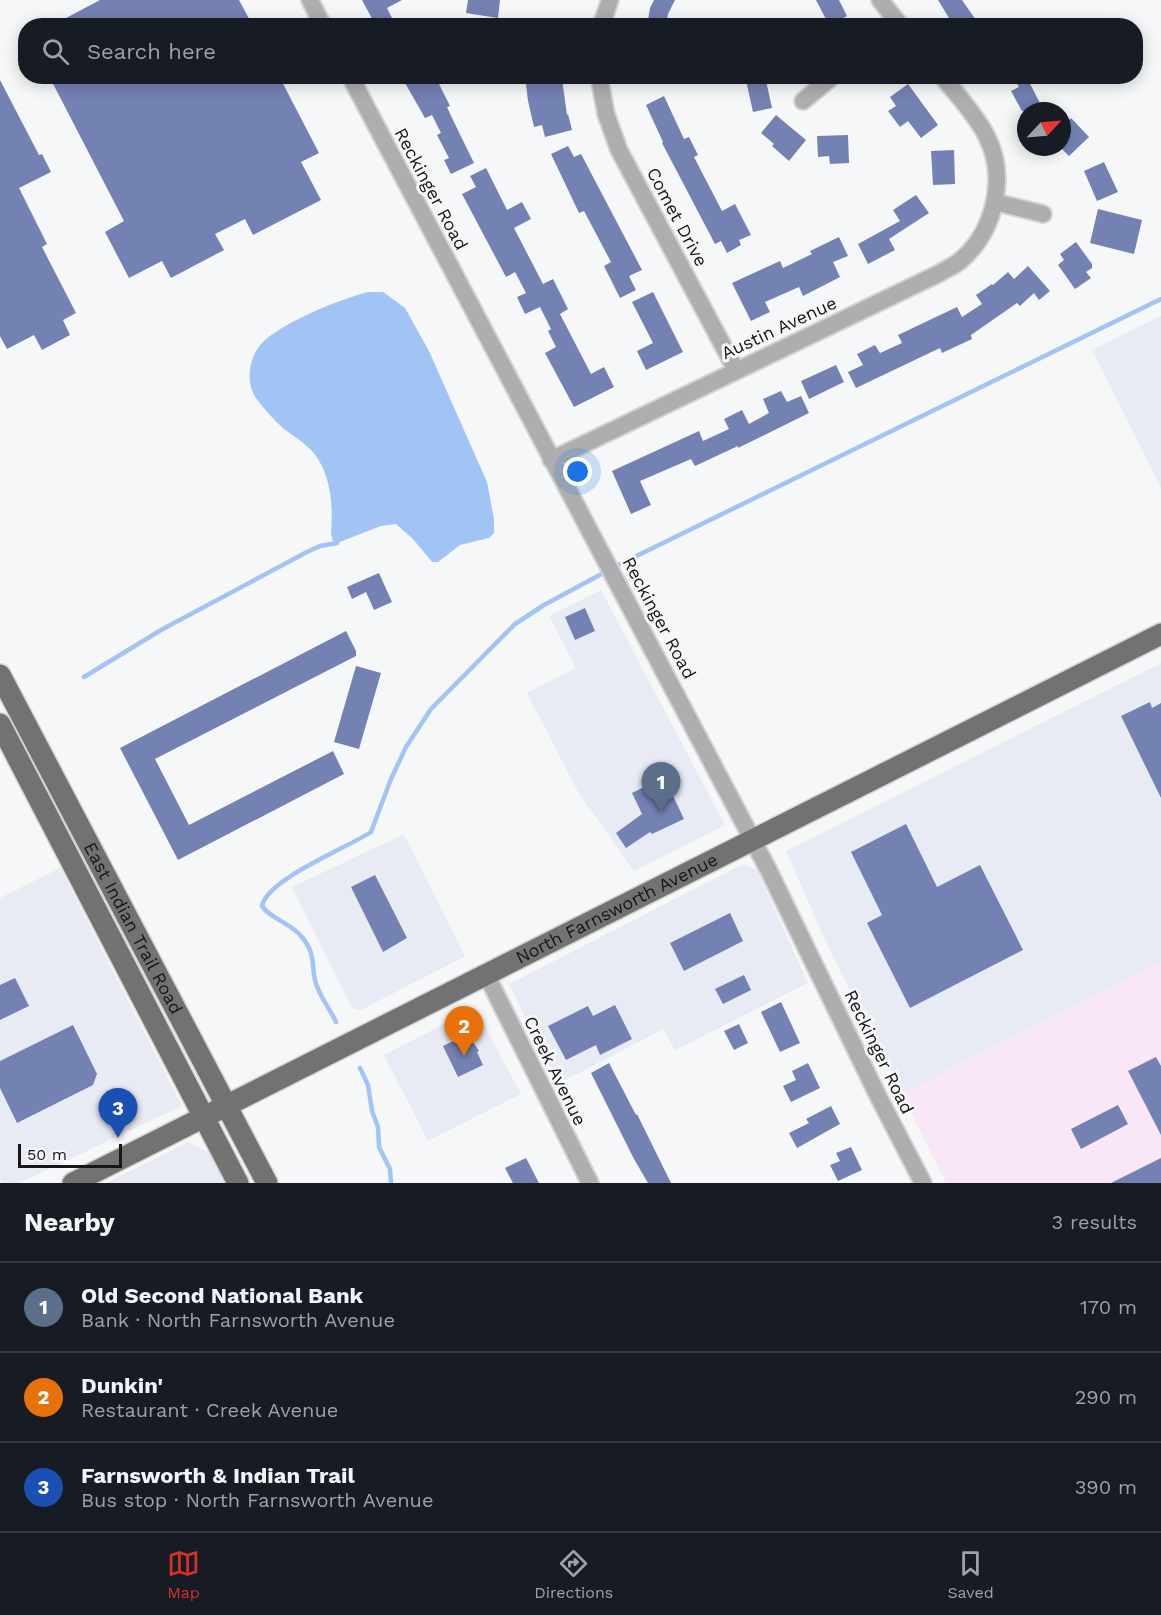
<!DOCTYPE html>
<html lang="en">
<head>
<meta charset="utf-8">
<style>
	:root { --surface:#171b24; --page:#242831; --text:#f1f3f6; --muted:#9ea1a6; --line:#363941; --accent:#d93025 }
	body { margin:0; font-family:"Work Sans",sans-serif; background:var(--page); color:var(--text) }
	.compass { position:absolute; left:1017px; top:102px; width:54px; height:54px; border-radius:50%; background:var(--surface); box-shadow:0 3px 15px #0003; rotate:64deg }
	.scale { position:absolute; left:18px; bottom:15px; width:104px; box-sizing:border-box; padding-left:6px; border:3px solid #171718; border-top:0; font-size:16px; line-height:21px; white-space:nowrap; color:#171718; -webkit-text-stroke:4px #f6f7f9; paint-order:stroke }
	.you { position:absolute; left:578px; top:472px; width:21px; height:21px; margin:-15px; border:4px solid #fff; border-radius:50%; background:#1a73e8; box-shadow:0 0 0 9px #1a73e833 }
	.badge { display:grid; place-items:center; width:39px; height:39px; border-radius:50%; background:var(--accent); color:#fff; font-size:20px; font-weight:700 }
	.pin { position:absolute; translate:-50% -50px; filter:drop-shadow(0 2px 3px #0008) }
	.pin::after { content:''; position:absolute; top:32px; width:21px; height:18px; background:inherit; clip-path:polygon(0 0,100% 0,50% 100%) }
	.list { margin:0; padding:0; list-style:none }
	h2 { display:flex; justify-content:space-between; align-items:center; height:78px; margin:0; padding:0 24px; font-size:26px }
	h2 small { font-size:20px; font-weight:400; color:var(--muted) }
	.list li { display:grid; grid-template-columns:39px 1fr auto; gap:18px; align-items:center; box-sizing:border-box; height:90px; padding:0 24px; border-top:2px solid var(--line) }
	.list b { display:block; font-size:22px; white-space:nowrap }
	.list p { margin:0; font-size:20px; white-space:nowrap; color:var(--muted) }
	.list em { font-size:20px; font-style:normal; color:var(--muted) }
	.icon { flex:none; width:33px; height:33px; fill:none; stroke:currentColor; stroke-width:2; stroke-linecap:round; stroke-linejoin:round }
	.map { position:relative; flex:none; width:1161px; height:1183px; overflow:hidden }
	.search { position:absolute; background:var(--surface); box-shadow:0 3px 15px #0003; left:18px; right:18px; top:18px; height:66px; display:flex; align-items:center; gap:15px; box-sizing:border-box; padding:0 21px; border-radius:24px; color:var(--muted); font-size:22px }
	.sheet { height:348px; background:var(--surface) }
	nav { display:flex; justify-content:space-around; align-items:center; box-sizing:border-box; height:84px; border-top:2px solid var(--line); background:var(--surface); font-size:16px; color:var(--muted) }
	nav a { display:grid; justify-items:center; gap:3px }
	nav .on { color:var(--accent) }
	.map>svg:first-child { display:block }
</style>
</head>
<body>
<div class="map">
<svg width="1161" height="1183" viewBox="0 0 1161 1183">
	<rect width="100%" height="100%" fill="#f6f7f9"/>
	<path fill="#e8ebf4" d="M 1161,316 L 1161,488 L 1092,350 Z
		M 601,590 L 725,825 L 634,871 L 578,792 L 527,693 L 576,668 L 549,616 Z
		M 1161,663 L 1161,962 L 902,1094 L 827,944 L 786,851 Z
		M 404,834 L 465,956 L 361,1010 L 352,1008 L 292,887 Z
		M 743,864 L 757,870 L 808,983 L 675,1050 L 663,1029 L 558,1084 L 509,984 Z
		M 60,868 L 182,1106 L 19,1183 L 2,1183 L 0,1178 L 0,898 Z
		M 475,1008 L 521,1094 L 428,1141 L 384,1055 Z
		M 188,1142 L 212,1154 L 227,1183 L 106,1183 Z"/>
	<path fill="#f9e6f7" d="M 1161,962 L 1161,1183 L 946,1183 L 902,1094 Z"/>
	<path fill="#a2c4f4" d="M 369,292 L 383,292 L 405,308 L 429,351 L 487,482 L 494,519 L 494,533 L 489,538 L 460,545 L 438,562 L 432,562 L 413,539 L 396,524 L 381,526 L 337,543 L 333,541 L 331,535 C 333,510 332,481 318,459 C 310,446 296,438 284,429 C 274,420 264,409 256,398 C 245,382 249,357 262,343 C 281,323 342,298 369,292 Z"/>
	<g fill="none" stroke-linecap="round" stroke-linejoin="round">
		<path stroke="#a2c4f4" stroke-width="4.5" d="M 614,567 L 1161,299
			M 84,677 L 161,630 L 307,552 L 320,546 L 337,543
			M 336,1022 C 330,1009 318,994 315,980 C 311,962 316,955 302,937 C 291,923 269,918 262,906 C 267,879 347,848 371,832 L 391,779 L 406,747 L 431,709 L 515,624 L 544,605 L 607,571
			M 360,1068 L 368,1085 L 372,1111 L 378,1127 L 379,1147 L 390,1169 L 391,1183"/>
	</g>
	<path fill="#7481b3" d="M 100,0 L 239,0 L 253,26 L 51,26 Z
		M 362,0 L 402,0 L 387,8 L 396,26 L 376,26 Z
		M 468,0 L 500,0 L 498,18 L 466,13 Z
		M 654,0 L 675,0 L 668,14 L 666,26 L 647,26 L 650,8 Z
		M 816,0 L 839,0 L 847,16 L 829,25 Z
		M 938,0 L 962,0 L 980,26 L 954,26 Z
		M 49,76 L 279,76 L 319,153 L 301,162 L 321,200 L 253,235 L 245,219 L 215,234 L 224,250 L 171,278 L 162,261 L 129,278 L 105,232 L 124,221 Z
		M 401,76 L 435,76 L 450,106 L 447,107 L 452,118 L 474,163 L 451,174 L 444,160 L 449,158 L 437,135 L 441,133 L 432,115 L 425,118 Z
		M 525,76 L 548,76 L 548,81 L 562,79 L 567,115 L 568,114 L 572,130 L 545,137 L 542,125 L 534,127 L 528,101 Z
		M 745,76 L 765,76 L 772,108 L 753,112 Z
		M 1012,76 L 1026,76 L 1044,111 L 1022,111 L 1011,91 L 1019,87 Z
		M 0,80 L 39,155 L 42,154 L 51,172 L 19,188 L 47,244 L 42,247 L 76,313 L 63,320 L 70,335 L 42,350 L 34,335 L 7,349 L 0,336 Z
		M 908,84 L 938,125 L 921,138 L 908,121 L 900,127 L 888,111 L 896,106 L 890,97 Z
		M 664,96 L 684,139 L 689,137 L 698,155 L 694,157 L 722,211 L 735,204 L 751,235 L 739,240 L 741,245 L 727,253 L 721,241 L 715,244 L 662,143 L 663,142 L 646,105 Z
		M 776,115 L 806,140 L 789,161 L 772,146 L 774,144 L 761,133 Z
		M 1071,118 L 1089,137 L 1069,156 L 1062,149 L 1062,126 Z
		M 848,135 L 849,163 L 830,164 L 829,156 L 818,157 L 817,136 Z
		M 568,146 L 574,157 L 581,154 L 642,270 L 629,276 L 636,290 L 620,298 L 604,266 L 611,262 L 584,211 L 579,213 L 551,154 Z
		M 954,150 L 955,184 L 933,185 L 931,151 Z
		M 1104,162 L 1118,192 L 1097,201 L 1084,171 Z
		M 486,168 L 507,210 L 522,202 L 531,219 L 514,228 L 543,284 L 553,279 L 568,309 L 560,314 L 591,374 L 604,367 L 614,387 L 574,407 L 545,353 L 556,347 L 548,331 L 551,329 L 540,307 L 525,314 L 517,297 L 526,293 L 515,272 L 506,277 L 462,194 L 476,187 L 470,176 Z
		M 916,195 L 929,213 L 889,239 L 895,250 L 868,264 L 858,244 L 900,221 L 893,210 Z
		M 1098,209 L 1142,220 L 1134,254 L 1090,243 Z
		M 839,237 L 848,256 L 833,262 L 840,277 L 803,296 L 799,287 L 765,302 L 770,312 L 751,321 L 732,283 L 780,261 L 783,268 L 812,254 L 810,251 Z
		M 1076,242 L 1092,264 L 1092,268 L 1086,272 L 1091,278 L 1075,289 L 1058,265 L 1064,260 L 1060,254 Z
		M 1028,266 L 1050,291 L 1039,300 L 1034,293 L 1020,306 L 1017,303 L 971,335 L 972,339 L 942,353 L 940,348 L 856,388 L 848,372 L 863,365 L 857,354 L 875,345 L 880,353 L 902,343 L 898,335 L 957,307 L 962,317 L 982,304 L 976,295 L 992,284 L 993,285 L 1008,272 L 1014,279 Z
		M 653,292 L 683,352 L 646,370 L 637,351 L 653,343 L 632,302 Z
		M 836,365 L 844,382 L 809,399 L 801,381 Z
		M 781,391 L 787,402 L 801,396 L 809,413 L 738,448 L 738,446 L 695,466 L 691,459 L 640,481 L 651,505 L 631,514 L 612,471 L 699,431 L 703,441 L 729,429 L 724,419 L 742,410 L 749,424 L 769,413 L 763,399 Z
		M 379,573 L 392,602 L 374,610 L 366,592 L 352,599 L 347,587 Z
		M 585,608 L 595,631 L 575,640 L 565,617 Z
		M 346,631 L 356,651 L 356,656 L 155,759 L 189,825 L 333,751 L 344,774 L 178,860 L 120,748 Z
		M 356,666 L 381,673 L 359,749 L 334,742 Z
		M 1150,702 L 1152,708 L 1161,703 L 1161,798 L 1121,716 Z
		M 664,777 L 684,819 L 652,834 L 650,832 L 626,848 L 616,833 L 642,814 L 632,793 Z
		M 906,824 L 937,887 L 980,865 L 1023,950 L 910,1008 L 867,923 L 882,915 L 851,852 Z
		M 375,875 L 407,938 L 383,952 L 351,887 Z
		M 730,913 L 743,941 L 684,971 L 670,943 Z
		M 744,975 L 751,990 L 723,1004 L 715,989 Z
		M 15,978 L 29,1006 L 0,1020 L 0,985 Z
		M 781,1002 L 800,1043 L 780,1052 L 761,1012 Z
		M 615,1005 L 632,1039 L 600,1055 L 596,1045 L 566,1060 L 548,1026 L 588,1006 L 593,1016 Z
		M 739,1024 L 748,1043 L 734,1050 L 724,1031 Z
		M 73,1025 L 97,1074 L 93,1085 L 17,1123 L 0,1088 L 0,1061 Z
		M 468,1034 L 479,1051 L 477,1052 L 483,1065 L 458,1077 L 443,1046 Z
		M 1156,1057 L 1161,1066 L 1161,1135 L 1128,1071 Z
		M 609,1063 L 636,1115 L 637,1114 L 671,1183 L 648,1183 L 634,1159 L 591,1073 Z
		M 808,1063 L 820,1088 L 791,1102 L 783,1086 L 796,1080 L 792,1071 Z
		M 1118,1105 L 1128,1124 L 1081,1149 L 1071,1129 Z
		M 831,1106 L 840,1124 L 797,1148 L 789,1133 L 809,1123 L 806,1119 Z
		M 851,1147 L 862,1170 L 838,1181 L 830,1165 L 840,1161 L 836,1153 Z
		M 526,1158 L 539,1183 L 513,1183 L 505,1168 Z
		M 1161,1158 L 1161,1183 L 1111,1183 Z"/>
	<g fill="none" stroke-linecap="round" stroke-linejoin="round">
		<defs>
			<path id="minor" d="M 310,0 L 323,26
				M 880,0 L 901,26
				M 601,26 L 610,0
				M 350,76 L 769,871 L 878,1096 L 923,1183
				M 599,76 L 606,114 L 619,150 L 736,370
				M 803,101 L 833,76
				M 995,202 L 1043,214
				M 551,460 L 940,273 C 946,269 954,266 960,261 C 995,231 1008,177 986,135 C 975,114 957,95 942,76
				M 487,976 L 590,1183"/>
			<g id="major">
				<path id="s1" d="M 0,675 L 267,1183"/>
				<path d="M 0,724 L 238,1183"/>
				<path id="s2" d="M 73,1183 L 1161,634"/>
			</g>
		</defs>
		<use href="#minor" stroke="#d2d3d5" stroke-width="20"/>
		<use href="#major" stroke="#d2d3d5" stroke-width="24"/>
		<use href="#minor" stroke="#afaeae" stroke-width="16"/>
		<use href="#major" stroke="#747271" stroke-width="21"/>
	</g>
	<g text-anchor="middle" stroke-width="6" stroke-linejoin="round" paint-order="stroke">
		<g font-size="18" fill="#171718" stroke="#f6f7f9">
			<text transform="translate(431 189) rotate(62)" y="6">Reckinger Road</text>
			<text transform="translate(677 217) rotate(62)" y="6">Comet Drive</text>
			<text transform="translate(779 328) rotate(-25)" y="6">Austin Avenue</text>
			<text transform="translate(659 618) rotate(62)" y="6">Reckinger Road</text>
			<text dy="6" stroke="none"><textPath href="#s2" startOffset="609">North Farnsworth Avenue</textPath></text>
			<text dy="6" stroke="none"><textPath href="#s1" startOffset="286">East Indian Trail Road</textPath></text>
			<text transform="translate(879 1052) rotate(64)" y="6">Reckinger Road</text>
			<text transform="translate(555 1071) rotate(64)" y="6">Creek Avenue</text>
		</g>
	</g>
</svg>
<svg class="compass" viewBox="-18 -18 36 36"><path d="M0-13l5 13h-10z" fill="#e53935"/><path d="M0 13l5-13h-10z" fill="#9ea1a6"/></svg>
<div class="scale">50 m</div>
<div class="you"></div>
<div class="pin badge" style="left:661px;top:812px;background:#5c6f8a">1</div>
<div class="pin badge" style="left:464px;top:1056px;background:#e8710a">2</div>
<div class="pin badge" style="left:118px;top:1138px;background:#1a4fb4">3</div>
<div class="search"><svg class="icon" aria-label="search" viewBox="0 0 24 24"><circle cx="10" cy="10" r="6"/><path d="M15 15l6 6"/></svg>Search here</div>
</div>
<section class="sheet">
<h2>Nearby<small>3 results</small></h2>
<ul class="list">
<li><span class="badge" style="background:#5c6f8a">1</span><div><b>Old Second National Bank</b><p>Bank · North Farnsworth Avenue</p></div><em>170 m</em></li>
<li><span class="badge" style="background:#e8710a">2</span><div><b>Dunkin'</b><p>Restaurant · Creek Avenue</p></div><em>290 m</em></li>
<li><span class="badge" style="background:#1a4fb4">3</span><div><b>Farnsworth &amp; Indian Trail</b><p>Bus stop · North Farnsworth Avenue</p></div><em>390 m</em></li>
</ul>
</section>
<nav>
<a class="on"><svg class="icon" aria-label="map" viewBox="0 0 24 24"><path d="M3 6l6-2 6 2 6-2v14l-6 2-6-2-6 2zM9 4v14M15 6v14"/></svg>Map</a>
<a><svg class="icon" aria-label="directions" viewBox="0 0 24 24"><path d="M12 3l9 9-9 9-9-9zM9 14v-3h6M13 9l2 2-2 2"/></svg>Directions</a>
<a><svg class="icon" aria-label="saved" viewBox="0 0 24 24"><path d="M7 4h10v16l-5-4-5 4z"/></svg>Saved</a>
</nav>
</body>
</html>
